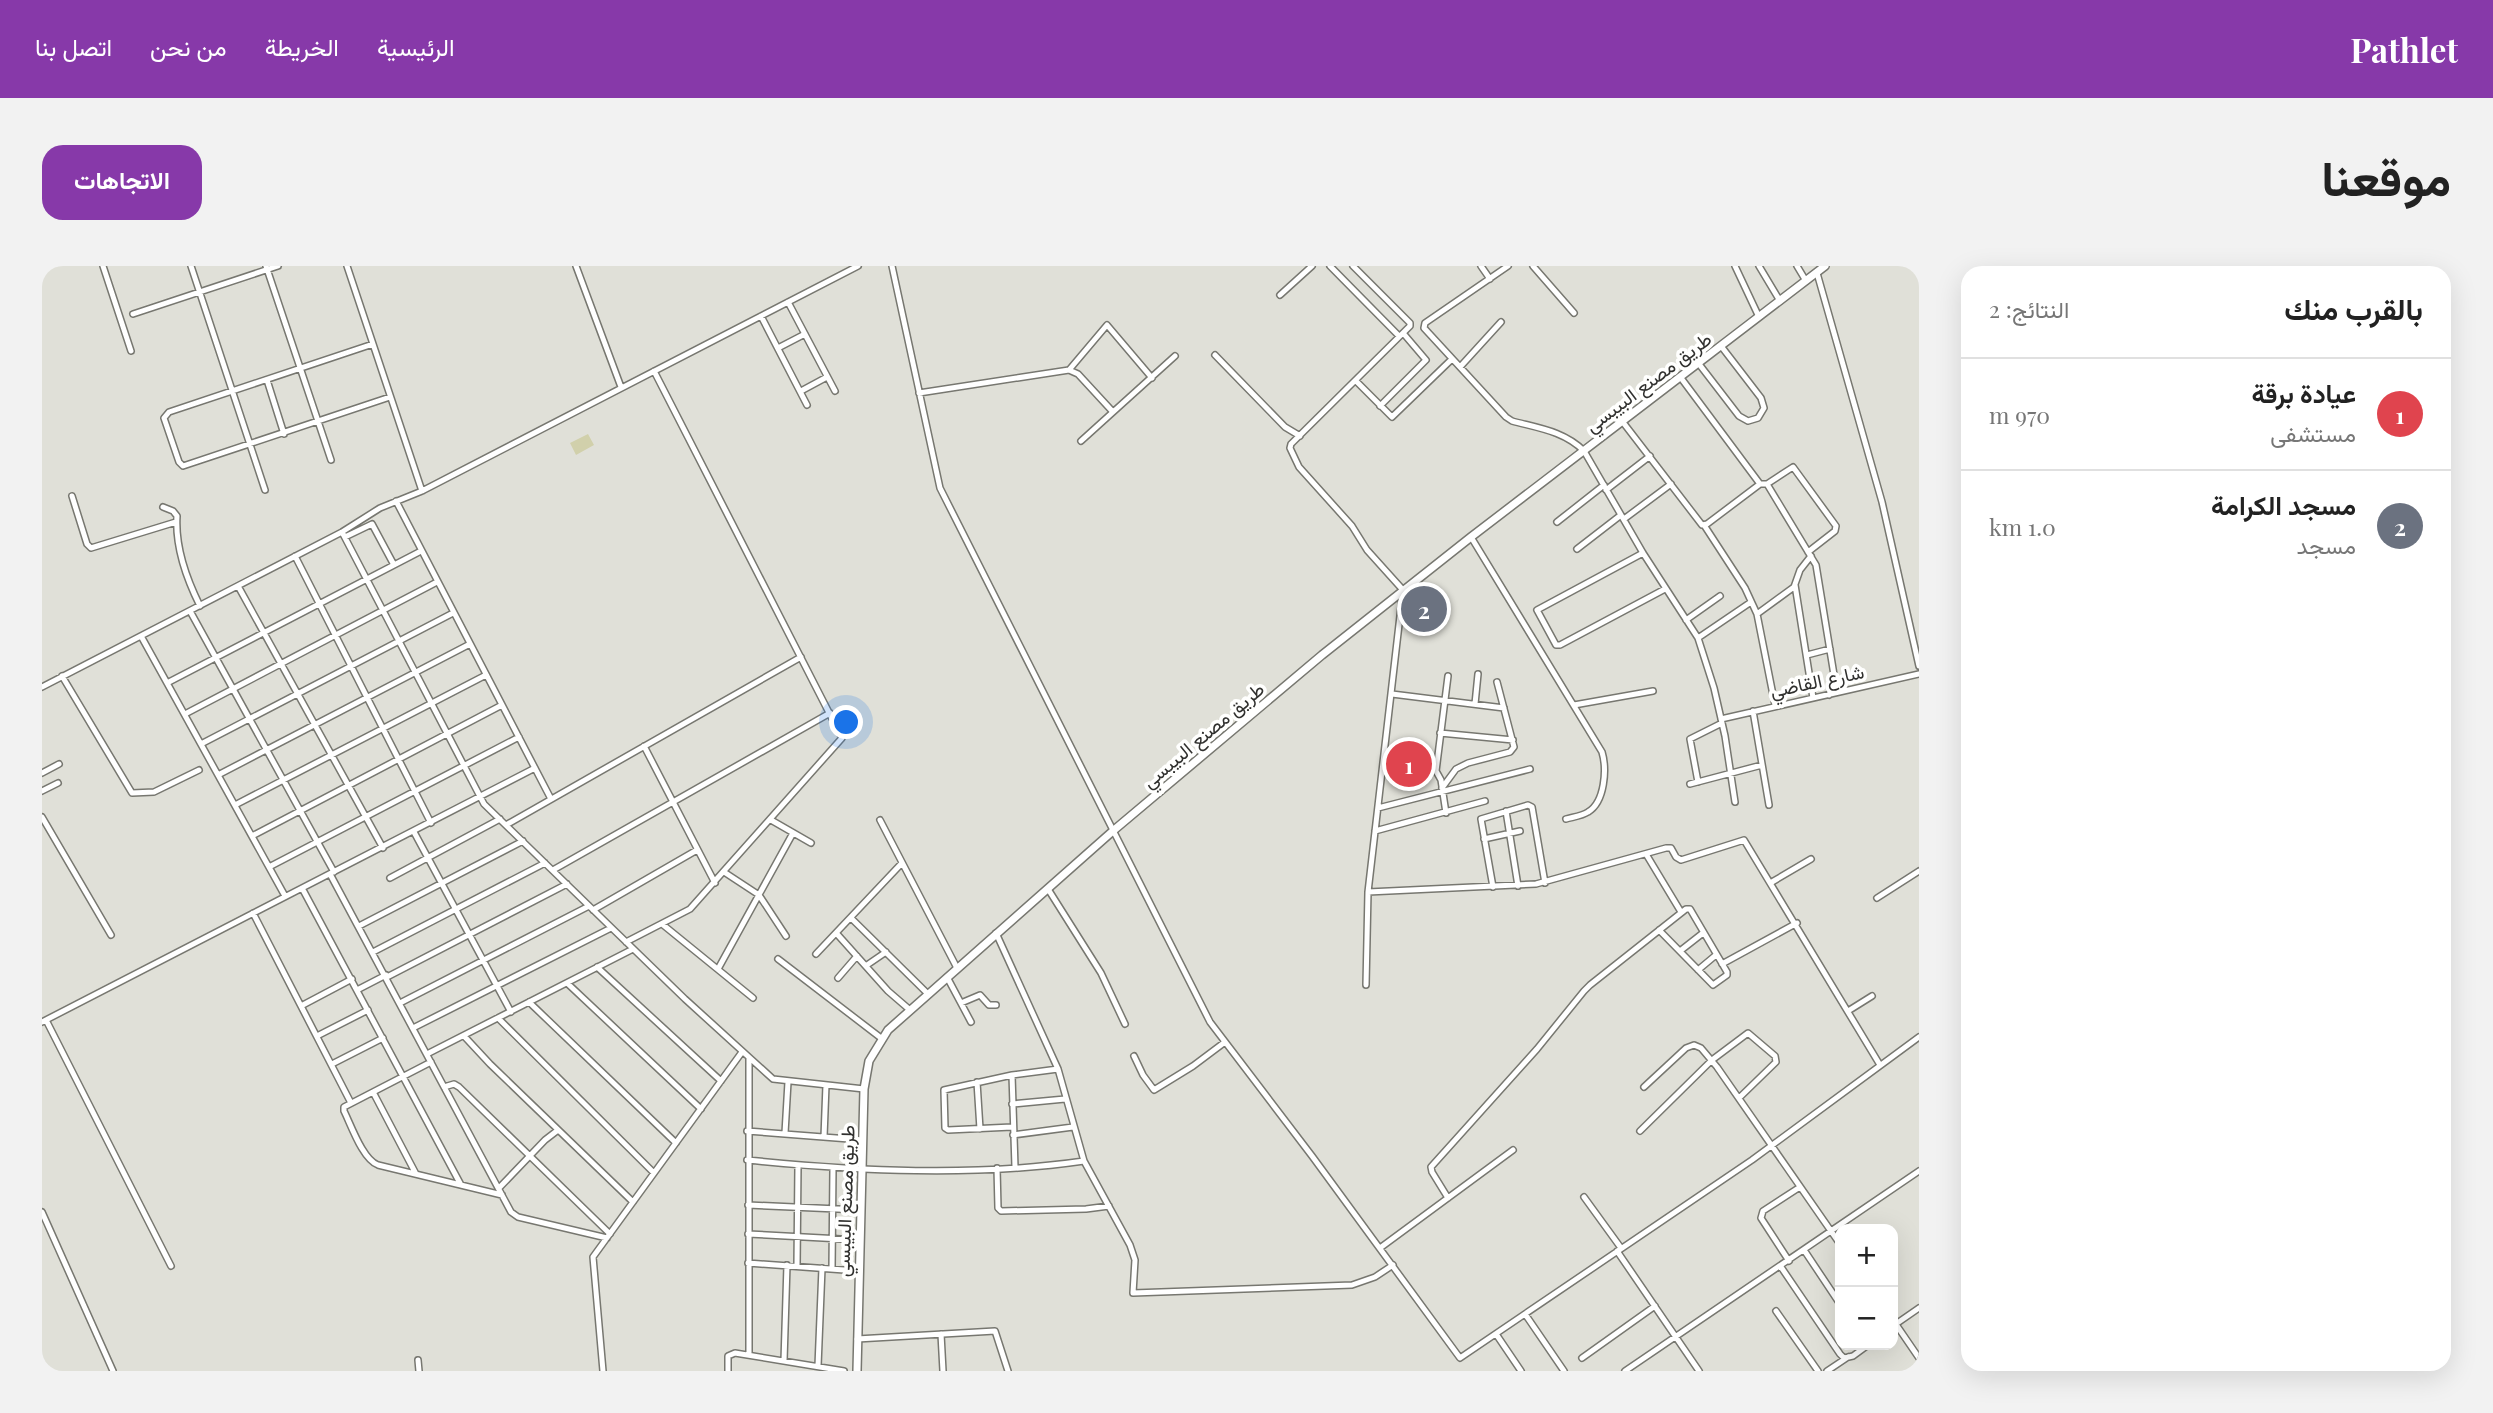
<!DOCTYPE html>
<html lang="ar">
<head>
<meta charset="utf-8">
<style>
	:root { --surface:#fff; --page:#f2f2f2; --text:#222; --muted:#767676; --line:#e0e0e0; --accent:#8739a9 }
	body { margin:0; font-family:"Playfair Display",Vazirmatn,serif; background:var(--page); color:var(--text); direction:rtl }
	.controls { position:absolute; right:21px; bottom:21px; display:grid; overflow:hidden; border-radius:14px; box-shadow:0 7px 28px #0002 }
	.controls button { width:63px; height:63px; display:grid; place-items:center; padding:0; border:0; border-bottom:2px solid var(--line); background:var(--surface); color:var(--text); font:35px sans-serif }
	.you { position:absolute; left:805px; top:457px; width:24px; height:24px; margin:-18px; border:5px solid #fff; border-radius:50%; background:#1a73e8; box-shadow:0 0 0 10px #1a73e833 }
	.badge { display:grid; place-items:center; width:46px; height:46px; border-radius:50%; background:var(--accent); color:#fff; font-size:23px; font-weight:700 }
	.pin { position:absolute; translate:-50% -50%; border:4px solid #fff; box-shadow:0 2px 7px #0006 }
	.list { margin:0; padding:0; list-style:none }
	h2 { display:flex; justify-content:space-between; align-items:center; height:91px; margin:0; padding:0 28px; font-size:30px }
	h2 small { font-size:23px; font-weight:400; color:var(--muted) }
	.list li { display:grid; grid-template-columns:46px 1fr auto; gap:21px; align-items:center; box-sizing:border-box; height:112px; padding:0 28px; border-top:2px solid var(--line) }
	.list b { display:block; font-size:26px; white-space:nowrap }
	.list p { margin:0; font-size:23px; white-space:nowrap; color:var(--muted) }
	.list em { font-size:23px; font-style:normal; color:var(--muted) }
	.map { position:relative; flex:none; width:1877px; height:1105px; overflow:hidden; direction:ltr; border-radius:21px }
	header { display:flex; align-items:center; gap:42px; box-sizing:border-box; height:98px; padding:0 35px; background:var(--accent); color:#fff }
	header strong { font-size:33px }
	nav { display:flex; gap:38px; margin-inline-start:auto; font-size:24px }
	.intro { display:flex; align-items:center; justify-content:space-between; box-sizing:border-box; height:168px; padding:0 42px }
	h1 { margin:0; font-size:49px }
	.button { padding:18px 32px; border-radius:21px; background:var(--accent); color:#fff; font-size:24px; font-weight:700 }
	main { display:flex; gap:42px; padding:0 42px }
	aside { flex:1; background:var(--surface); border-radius:21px; box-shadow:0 7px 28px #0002 }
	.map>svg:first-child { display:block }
</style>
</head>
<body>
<header>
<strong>Pathlet</strong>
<nav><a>الرئيسية</a><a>الخريطة</a><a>من نحن</a><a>اتصل بنا</a></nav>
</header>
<div class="intro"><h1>موقعنا</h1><a class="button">الاتجاهات</a></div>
<main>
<aside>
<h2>بالقرب منك<small>النتائج: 2</small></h2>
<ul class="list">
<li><span class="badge" style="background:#e0444e">1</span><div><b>عيادة برقة</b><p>مستشفى</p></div><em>970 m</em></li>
<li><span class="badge" style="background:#6b7280">2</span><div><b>مسجد الكرامة</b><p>مسجد</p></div><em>1.0 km</em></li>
</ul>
</aside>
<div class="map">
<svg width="1877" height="1105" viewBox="0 0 1877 1105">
	<rect width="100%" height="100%" fill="#e0e0d8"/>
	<path fill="#d1d0ab" d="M 546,168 L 552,179 L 534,189 L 528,177 Z"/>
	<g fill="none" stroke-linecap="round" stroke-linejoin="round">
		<defs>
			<path id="minor" d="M 61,0 L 89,85
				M 149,0 L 223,224
				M 224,0 L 289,194
				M 305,0 L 380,225
				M 534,0 L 579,121
				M 850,0 L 898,222 L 1168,756 L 1270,890 L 1418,1092 L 1710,894 L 1877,771
				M 1288,0 L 1357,70
				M 1311,0 L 1368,57 L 1368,60 L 1249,178 L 1248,182 L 1257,201 L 1310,260 L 1325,284 L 1361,324 L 1326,626 L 1324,719
				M 1439,0 L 1448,13
				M 1466,0 L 1383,57 L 1382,62 L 1464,151 L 1470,155 C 1496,162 1522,165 1542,185 L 1601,287 L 1656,372 L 1709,336
				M 1491,0 L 1532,47
				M 1693,0 L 1717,51
				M 1717,0 L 1738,35
				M 1755,0 L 1764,15
				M 1775,7 L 1840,236 L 1877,400
				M 1238,29 L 1270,0
				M 746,36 L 793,125
				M 91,48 L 236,0
				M 719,50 L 765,139
				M 331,78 L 127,146 L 122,152 L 137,196 L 141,200 L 348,131
				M 736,82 L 763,68
				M 1173,89 L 1243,161 L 1258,170
				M 1657,98 L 1697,150 L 1706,155 L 1716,152 L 1722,142 L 1719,132 L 1679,80
				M 1418,101 L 1459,56
				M 1027,104 L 1065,59 L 1110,112
				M 1639,112 L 1718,218 L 1725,218 L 1774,299 L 1793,415 L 1787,429
				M 225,114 L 242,168
				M 1314,115 L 1350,151 L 1410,93
				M 759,125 L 785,111
				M 877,127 L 1027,104 L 1036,108 L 1071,146
				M 1338,140 L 1384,94 L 1361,67
				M 1580,155 L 1660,259 L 1665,258 L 1718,218
				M 1039,175 L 1133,90
				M 1725,218 L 1751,201 L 1794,260 L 1793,265 L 1766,286
				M 1564,224 L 1608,190
				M 30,230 L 45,278 L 49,282 L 134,256
				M 354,235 L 509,533
				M 121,241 L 131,245 L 135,250 C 133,281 144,312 158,340
				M 1582,253 L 1629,218
				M 1515,256 L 1562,219
				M 1662,259 L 1703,322 L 1715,348 L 1733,439
				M 300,266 L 442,538 L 643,733 L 731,813 L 822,823
				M 303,271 L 330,258 L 352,299
				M 1429,271 L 1560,486 C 1565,503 1563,536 1546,546 C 1540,550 1531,551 1524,553
				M 1535,283 L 1579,249
				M 1601,287 L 1495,344 L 1514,379 L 1518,379 L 1623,323
				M 253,290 L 389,557
				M 1753,319 L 1771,432
				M 196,320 L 341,582
				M 148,345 L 292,606
				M 1715,348 L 1752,321 L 1758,304 L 1769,290
				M 1644,354 L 1678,330
				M 99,370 L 243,630
				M 1656,372 L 1672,422 L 1683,470 L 1693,536
				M 1765,389 L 1788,383
				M 20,410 L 90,527 L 112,526 L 157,504
				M 125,417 L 379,285
				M 0,421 L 300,266 L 338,242 L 380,225 L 816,0
				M 1350,428 L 1462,442
				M 1433,438 L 1436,408
				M 1532,439 L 1611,425
				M 1711,445 L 1727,539
				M 143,448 L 395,316
				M 1679,453 L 1877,408
				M 1398,467 L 1471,474
				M 159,478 L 411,347
				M 602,480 L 673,617
				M 0,507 L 17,498
				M 176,509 L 428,378
				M 1656,516 L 1648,473 L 1680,457
				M 1648,518 L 1720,499
				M 1400,522 L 1414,503 L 1426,497 L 1468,486 L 1472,481 L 1455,416
				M 0,525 L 16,517
				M 193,539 L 444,409
				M 1336,542 L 1488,503
				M 1464,545 L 1476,620
				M 1404,547 L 1399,514 L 1394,505 L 1406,410
				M 0,551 L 69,669
				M 729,554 L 769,577
				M 838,554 L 915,702
				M 464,559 L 759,391
				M 1333,565 L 1443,535
				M 372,566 L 469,746
				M 210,570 L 460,439
				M 1442,573 L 1478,565
				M 1604,588 L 1639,646
				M 227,601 L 477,471
				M 511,604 L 788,447
				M 682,606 L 717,629 L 744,670
				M 288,608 L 469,946 L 476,951 L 565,972
				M 348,612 L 458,553
				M 1730,616 L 1769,593
				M 1451,621 L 1439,553 L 1486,539 L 1490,541 L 1503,617
				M 260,622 L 419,919
				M 1006,623 L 1059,707 L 1083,758
				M 1326,626 L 1494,618 L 1624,582 L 1629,582 L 1634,591 L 1639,594 L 1702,574 L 1838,799
				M 1835,632 L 1877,605
				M 551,644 L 655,584
				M 211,647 L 309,837
				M 809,652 L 886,728
				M 620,658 L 711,732
				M 317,660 L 481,575
				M 954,667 L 1016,803 L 1042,895 L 1088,979 L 1093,994 L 1091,1027 L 1310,1019 L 1333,1011 L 1351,999
				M 795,668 L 846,725 L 868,744
				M 584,676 L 648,643 L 800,472 L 612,105
				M 1638,685 L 1661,667
				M 331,686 L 503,597
				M 774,688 L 860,597
				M 736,693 L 839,772
				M 1680,698 L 1755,657
				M 825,699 L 844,686
				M 555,701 L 679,815
				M 676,703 L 751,567
				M 1656,704 L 1674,689
				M 345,711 L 525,618
				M 905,711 L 929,756
				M 796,712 L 815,690
				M 525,717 L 659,843
				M 315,724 L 344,709
				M 487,736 L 634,877
				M 358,737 L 547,640
				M 919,737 L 938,729 L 947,739 L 954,739
				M 259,740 L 310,713
				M 1806,745 L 1830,730
				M 456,752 L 612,907
				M 4,754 L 129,1000
				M 0,756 L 493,502
				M 371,762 L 569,662
				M 275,770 L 326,744
				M 422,770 L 448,798 L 591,936
				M 385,788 L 591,683
				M 1092,790 L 1101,809 L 1112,824 L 1151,800 L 1183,776
				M 389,796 L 302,841 L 302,845 C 309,859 321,894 336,899 L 460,929
				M 290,798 L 341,772
				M 970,809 L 973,901
				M 935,816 L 938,863
				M 402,821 L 412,818 L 417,821 L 568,968
				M 1602,821 L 1644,782 L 1652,779 L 1659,782 L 1675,801 L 1798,978
				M 331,826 L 374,908
				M 970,838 L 1023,833
				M 970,861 L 906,864 L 903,862 L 902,824 L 970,809 L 1016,803
				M 705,865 L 820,874
				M 1598,865 L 1670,794 L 1706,767 L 1733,790 L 1734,796 L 1697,832
				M 743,867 L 746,816
				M 971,869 L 1031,861
				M 782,871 L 784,819
				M 705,894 C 817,905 931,911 1042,895
				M 955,902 L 956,942 L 959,945 L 1044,943 L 1067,940
				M 457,922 L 503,874 L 516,864
				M 1542,931 L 1579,982
				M 1406,932 L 1390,906 L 1389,901 L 1495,783 L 1542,725 L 1548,719 L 1644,643 L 1648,643 L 1685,706 L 1685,709 L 1671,719 L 1617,664
				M 706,939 L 818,944
				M 0,946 L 71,1105
				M 706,968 L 818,974
				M 1338,982 L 1471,884
				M 1762,984 L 1798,1038
				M 1575,985 L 1657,1105
				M 1747,995 L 1719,952 L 1721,945 L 1758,921
				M 706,997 L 816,1005
				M 755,1000 L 756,899
				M 1739,1001 L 1798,1088 L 1802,1092 L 1811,1090 L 1826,1079
				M 790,1003 L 791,902
				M 1734,1045 L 1776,1105
				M 1483,1048 L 1522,1105
				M 1851,1054 L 1877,1092
				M 1851,1060 L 1877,1042
				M 899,1068 L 901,1105
				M 1454,1068 L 1479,1105
				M 815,1073 L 953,1065 L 966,1105
				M 707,1089 L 707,792
				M 1540,1092 L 1613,1040
				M 376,1094 L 377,1105
				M 742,1095 L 745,999
				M 776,1100 L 780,1002
				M 561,1105 L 551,991 L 700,786
				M 686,1105 L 686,1090 L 693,1087 L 802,1105
				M 1583,1105 L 1877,905
				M 1785,1105 L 1806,1091"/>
			<path id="major" d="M 815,1105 L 822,823 L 827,795 L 846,764 L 1072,564 L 1280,389 L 1429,271 L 1783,0"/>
		</defs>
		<use href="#minor" stroke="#777770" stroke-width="8"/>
		<use href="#major" stroke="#777770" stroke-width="10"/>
		<use href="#minor" stroke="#fff" stroke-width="5"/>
		<use href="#major" stroke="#fff" stroke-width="7"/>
	</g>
	<g text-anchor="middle" stroke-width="7" stroke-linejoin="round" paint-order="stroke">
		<g font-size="19" fill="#30302e" stroke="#fffffe">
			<text transform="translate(1606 116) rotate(-37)" y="7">طريق مصنع البيبسي</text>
			<text transform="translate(1775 415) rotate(-12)" y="7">شارع القاضي</text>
			<text transform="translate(1161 469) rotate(-40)" y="7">طريق مصنع البيبسي</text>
			<text transform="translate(803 935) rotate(-88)" y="7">طريق مصنع البيبسي</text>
		</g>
	</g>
</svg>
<div class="controls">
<button>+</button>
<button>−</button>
</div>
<div class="you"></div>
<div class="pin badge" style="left:1367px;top:498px;background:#e0444e">1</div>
<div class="pin badge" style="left:1382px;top:343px;background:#6b7280">2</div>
</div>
</main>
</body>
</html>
